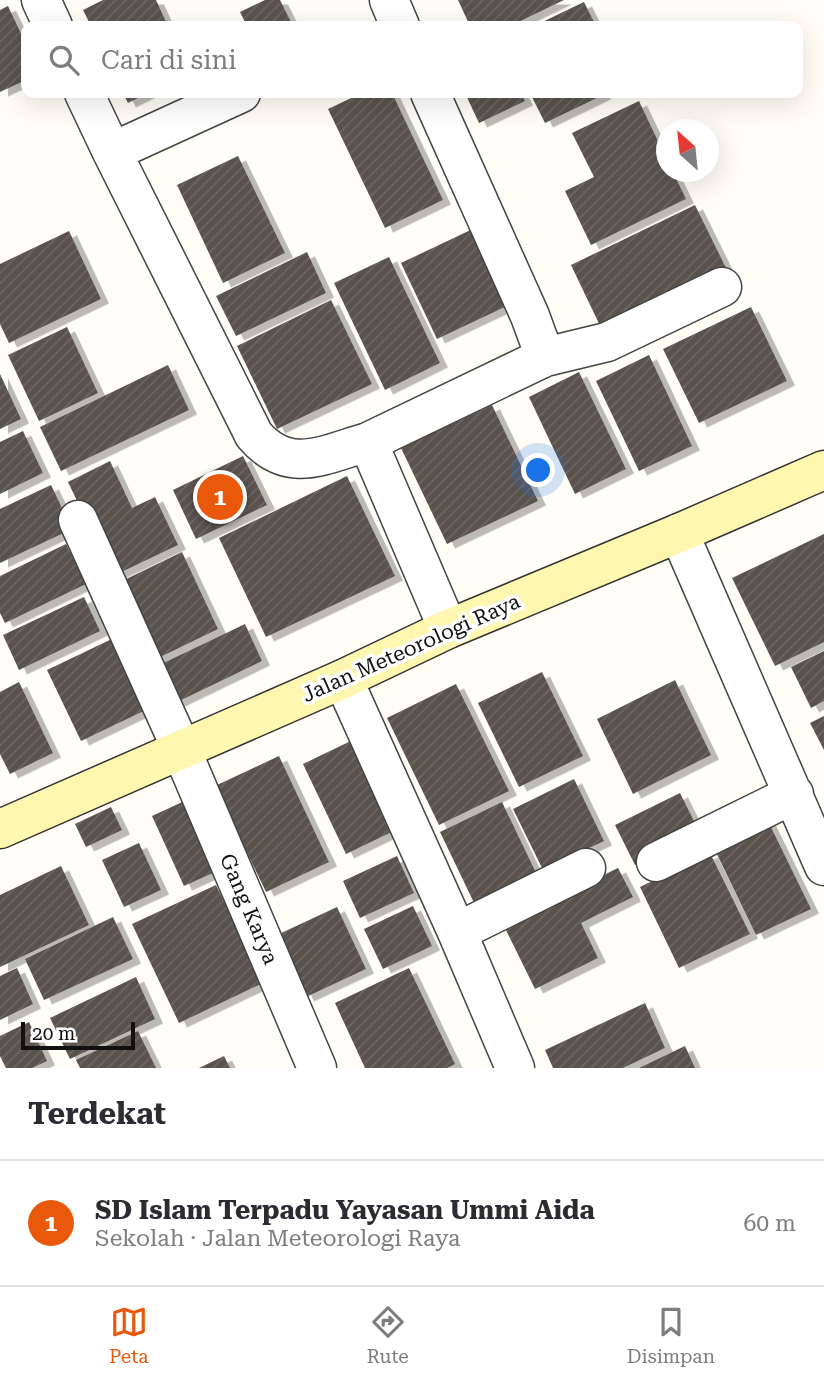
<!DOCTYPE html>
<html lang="id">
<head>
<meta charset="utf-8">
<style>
	:root { --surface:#fff; --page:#f2f2f3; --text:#2b2b33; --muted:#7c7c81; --line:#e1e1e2; --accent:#ea580c }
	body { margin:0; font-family:"Roboto Serif",serif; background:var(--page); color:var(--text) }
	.compass { position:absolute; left:656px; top:119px; width:63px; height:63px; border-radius:50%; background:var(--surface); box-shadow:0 7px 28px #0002; rotate:333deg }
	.scale { position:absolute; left:21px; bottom:18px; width:114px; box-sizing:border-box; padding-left:7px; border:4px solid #111; border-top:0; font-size:19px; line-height:24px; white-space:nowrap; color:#111; -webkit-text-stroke:5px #fff; paint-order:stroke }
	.you { position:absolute; left:539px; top:471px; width:24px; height:24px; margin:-18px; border:5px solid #fff; border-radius:50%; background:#1a73e8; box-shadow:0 0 0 10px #1a73e833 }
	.badge { display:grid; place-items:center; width:46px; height:46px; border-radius:50%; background:var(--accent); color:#fff; font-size:23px; font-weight:700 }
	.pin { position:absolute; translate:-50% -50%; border:4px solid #fff; box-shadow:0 2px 7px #0006 }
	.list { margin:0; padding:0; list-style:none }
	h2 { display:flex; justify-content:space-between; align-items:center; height:91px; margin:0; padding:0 28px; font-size:30px }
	h2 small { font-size:23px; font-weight:400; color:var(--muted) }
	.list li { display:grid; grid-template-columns:46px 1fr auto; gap:21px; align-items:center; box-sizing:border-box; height:126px; padding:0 28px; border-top:2px solid var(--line) }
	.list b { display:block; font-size:26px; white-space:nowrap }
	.list p { margin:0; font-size:23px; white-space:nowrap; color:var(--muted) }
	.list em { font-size:23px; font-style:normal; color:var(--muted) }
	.icon { flex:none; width:38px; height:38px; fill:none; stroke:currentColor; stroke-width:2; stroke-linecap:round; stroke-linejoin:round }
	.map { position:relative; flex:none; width:824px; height:1068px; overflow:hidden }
	.search { position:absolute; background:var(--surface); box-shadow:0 7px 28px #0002; left:21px; right:21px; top:21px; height:77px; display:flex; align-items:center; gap:18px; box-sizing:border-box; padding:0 24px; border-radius:14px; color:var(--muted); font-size:26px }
	.sheet { height:217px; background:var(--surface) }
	nav { display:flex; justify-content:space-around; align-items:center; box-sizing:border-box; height:98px; border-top:2px solid var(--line); background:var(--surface); font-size:19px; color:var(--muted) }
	nav a { display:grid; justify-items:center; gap:4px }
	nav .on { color:var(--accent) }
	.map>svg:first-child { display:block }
</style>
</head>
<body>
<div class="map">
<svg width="824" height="1068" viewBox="0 0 824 1068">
	<defs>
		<pattern id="building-hatch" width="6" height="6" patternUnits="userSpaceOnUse" patternTransform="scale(1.75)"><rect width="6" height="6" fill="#5a524d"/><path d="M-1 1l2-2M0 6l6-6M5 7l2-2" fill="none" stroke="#6d6662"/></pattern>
		<filter id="shadow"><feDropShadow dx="8" dy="4.5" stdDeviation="0" flood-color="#0004"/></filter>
	</defs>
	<rect width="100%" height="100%" fill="#fffdf5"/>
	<path fill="url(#building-hatch)" filter="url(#shadow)" d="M 103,0 L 156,0 L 168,26 L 91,26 L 83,10 Z
		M 265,0 L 280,0 L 293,26 L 247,26 L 240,12 Z
		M 458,0 L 564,0 L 510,26 L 470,26 Z
		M 584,2 L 596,26 L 534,26 Z
		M 8,6 L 26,44 L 26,80 L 0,92 L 0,10 Z
		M 123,93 L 148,93 L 128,103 Z
		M 362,93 L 392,93 L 443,200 L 385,228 L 328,109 Z
		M 465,93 L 521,93 L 525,101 L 479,123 Z
		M 530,93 L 602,93 L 603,95 L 545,123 Z
		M 639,101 L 666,158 L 666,172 L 673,172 L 686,199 L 591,245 L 565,191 L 594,177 L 572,133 Z
		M 238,156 L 285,253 L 223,283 L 177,185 Z
		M 695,205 L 728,272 L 603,332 L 571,265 Z
		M 477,227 L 513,303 L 437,339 L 401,263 Z
		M 69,231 L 101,299 L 9,343 L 0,324 L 0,264 Z
		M 307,252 L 326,293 L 236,336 L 216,296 Z
		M 389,257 L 440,363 L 385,390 L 334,283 Z
		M 331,300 L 372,384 L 277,429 L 237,346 Z
		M 751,307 L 787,381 L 699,423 L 663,349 Z
		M 67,327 L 98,393 L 39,421 L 8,355 Z
		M 649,355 L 692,446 L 639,471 L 596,381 Z
		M 168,365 L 189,410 L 61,471 L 40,427 Z
		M 579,372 L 626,469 L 575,494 L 529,397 Z
		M 0,374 L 21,419 L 0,429 Z
		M 492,405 L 538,501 L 447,544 L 401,448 Z
		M 23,431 L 43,473 L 0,494 L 0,442 Z
		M 243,456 L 267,505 L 196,539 L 173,490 Z
		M 110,461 L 132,508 L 155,497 L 178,545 L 113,576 L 68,482 Z
		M 347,476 L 395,576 L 266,637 L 219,538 Z
		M 51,485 L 72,529 L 0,563 L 0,509 Z
		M 824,534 L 824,642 L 775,666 L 732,578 Z
		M 66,544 L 86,584 L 5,623 L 0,613 L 0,576 Z
		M 182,552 L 218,629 L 152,661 L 116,584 Z
		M 84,597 L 100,631 L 19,670 L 3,635 Z
		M 245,624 L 262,661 L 171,705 L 153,668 Z
		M 116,637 L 150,708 L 81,741 L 47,670 Z
		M 824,651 L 824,701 L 811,708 L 791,667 Z
		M 542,672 L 583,756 L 519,787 L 478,703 Z
		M 675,680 L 711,755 L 633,794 L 597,719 Z
		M 19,682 L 53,753 L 10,774 L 0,754 L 0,692 Z
		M 456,684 L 509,791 L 439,825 L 387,718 Z
		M 824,716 L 824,750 L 810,723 Z
		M 357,738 L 400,828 L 346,854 L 303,764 Z
		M 279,756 L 329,862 L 266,892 L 215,786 Z
		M 574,779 L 604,841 L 543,870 L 513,809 Z
		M 680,793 L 700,833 L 635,865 L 615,825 Z
		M 191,798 L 224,868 L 184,886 L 152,816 Z
		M 502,802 L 539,879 L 477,909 L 440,832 Z
		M 111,807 L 122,830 L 86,847 L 75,824 Z
		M 766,817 L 811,909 L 756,935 L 712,844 Z
		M 139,843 L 161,890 L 124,907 L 102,860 Z
		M 710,853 L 750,934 L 679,968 L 640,887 Z
		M 397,856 L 414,893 L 360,918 L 343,881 Z
		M 61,866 L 89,925 L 0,967 L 0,895 Z
		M 618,868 L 633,897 L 581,923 L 598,958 L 535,989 L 503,924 Z
		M 216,885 L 263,983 L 179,1023 L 132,924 Z
		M 413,906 L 432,946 L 383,969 L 364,929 Z
		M 337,907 L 366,969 L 306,997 L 277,935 Z
		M 113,917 L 133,959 L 44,1000 L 25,959 Z
		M 17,968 L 33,1004 L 0,1020 L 0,976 Z
		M 409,968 L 455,1064 L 447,1068 L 365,1068 L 335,1003 Z
		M 136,977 L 155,1019 L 70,1059 L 50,1018 Z
		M 645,1003 L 665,1048 L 623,1068 L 553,1068 L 545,1050 Z
		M 29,1022 L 47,1061 L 32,1068 L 6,1068 L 0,1056 L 0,1036 Z
		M 138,1031 L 156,1068 L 80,1068 L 76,1060 Z
		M 685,1046 L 695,1068 L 639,1068 Z
		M 224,1056 L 230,1068 L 199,1068 Z"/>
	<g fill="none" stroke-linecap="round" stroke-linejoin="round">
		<defs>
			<path id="street" d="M 41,0 L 53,26
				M 389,0 L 400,26
				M 84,93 L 112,152 L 254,435 C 289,476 325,454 368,442 L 448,629
				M 430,93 L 530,316 L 545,357
				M 112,152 L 241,93
				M 368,442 L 545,357 L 607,342 L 722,287
				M 78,520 L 172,728 L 317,1068
				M 679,533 L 824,866
				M 343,679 L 457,932 L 515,1068
				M 656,862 L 794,794
				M 457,932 L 586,868"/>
			<path id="secondary" d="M 0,829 L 343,679 L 448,629 L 679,533 L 824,470"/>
		</defs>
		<use href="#street" stroke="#444" stroke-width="41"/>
		<use href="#secondary" stroke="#333" stroke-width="41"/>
		<use href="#street" stroke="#fff" stroke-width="38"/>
		<use href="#secondary" stroke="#fff6b0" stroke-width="38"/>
	</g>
	<g text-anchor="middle" stroke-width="7" stroke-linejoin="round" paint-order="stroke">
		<g font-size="21" fill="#111" stroke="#fff">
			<text transform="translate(411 648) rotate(-24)" y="7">Jalan Meteorologi Raya</text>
			<text transform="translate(249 909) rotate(67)" y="7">Gang Karya</text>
		</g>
	</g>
</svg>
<svg class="compass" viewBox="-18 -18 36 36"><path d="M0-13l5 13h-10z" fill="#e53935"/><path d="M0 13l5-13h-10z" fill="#7c7c81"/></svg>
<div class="scale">20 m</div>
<div class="you"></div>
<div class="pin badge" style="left:220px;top:497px">1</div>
<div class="search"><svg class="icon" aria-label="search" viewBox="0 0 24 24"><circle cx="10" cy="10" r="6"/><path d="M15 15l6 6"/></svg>Cari di sini</div>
</div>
<section class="sheet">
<h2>Terdekat<small></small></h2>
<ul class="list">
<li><span class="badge">1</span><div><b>SD Islam Terpadu Yayasan Ummi Aida</b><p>Sekolah · Jalan Meteorologi Raya</p></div><em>60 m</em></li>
</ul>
</section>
<nav>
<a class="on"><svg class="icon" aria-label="map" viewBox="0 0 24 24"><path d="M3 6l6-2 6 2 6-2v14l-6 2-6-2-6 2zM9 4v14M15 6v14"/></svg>Peta</a>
<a><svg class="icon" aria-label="directions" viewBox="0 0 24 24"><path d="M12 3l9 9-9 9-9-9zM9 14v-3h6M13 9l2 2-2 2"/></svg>Rute</a>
<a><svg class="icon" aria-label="saved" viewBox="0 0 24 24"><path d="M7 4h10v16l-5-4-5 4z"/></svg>Disimpan</a>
</nav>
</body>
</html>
